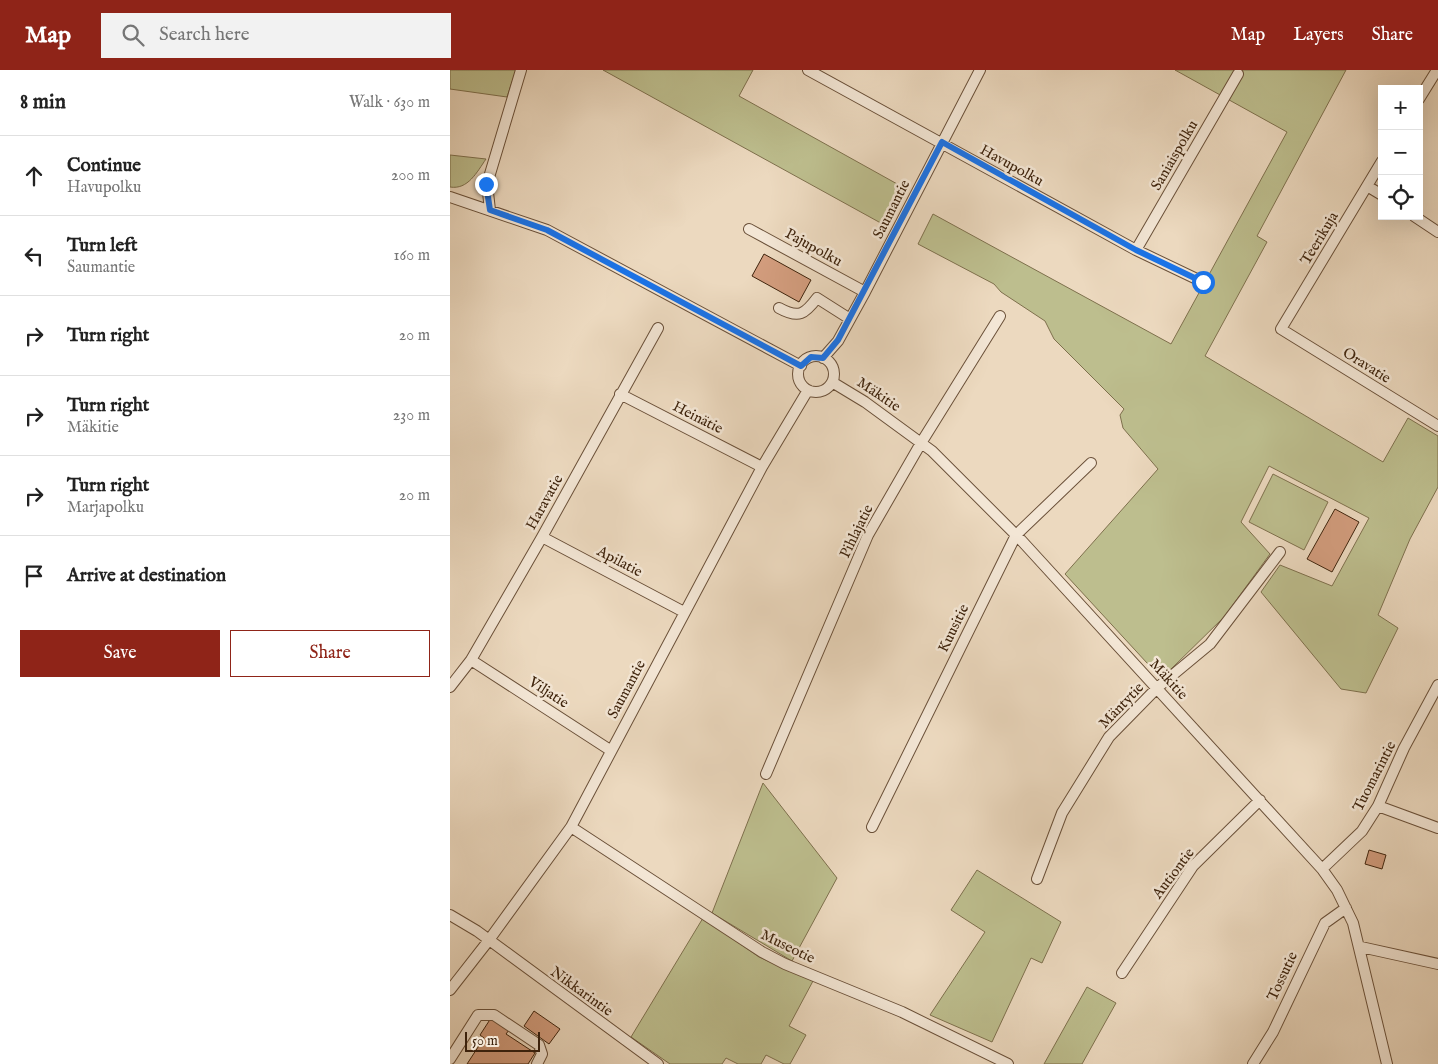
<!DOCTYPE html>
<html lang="en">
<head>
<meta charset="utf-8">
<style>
	:root { --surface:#fff; --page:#f2f2f2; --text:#222; --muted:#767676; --line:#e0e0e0; --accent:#8f2418 }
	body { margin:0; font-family:"IM FELL English",serif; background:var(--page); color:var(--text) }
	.controls { position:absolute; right:15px; top:15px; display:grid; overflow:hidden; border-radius:0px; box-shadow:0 5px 20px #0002 }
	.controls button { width:45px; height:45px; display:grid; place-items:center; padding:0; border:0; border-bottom:1px solid var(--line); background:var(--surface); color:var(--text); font:25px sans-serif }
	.scale { position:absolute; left:15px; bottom:12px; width:75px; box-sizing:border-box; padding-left:5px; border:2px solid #3e230c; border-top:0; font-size:14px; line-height:18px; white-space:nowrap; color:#3e230c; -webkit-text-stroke:4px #f3e6d5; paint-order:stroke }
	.stop { position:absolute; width:15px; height:15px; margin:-11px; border:4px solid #1a73e8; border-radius:50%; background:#fff }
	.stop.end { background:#1a73e8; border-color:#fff; box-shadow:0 1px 5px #0008 }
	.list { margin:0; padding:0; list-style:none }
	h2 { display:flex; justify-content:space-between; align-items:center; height:65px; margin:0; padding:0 20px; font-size:21px }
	h2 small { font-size:16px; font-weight:400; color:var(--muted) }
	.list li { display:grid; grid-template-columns:32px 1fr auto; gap:15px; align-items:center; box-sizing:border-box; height:80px; padding:0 20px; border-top:1px solid var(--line) }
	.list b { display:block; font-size:19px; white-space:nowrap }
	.list p { margin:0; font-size:16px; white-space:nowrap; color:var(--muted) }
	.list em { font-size:16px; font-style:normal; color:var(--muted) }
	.actions { display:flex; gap:10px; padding:15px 20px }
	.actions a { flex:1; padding:11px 0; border:1px solid var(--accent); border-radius:0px; text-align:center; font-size:18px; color:var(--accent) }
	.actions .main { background:var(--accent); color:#fff }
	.icon { flex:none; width:28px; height:28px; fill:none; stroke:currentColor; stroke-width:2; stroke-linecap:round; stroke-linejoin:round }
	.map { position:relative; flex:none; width:988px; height:994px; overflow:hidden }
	header { display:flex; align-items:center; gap:30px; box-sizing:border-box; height:70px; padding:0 25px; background:var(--accent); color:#fff }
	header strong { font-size:24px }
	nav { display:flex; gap:28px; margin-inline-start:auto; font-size:18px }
	.search { width:350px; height:45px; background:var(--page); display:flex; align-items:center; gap:12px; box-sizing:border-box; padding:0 18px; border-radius:0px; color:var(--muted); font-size:19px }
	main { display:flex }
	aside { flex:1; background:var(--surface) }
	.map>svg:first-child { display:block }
</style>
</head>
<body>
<header>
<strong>Map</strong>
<div class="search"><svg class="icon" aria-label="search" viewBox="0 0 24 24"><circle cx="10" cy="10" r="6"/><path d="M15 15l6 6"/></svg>Search here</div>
<nav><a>Map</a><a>Layers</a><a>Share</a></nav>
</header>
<main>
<aside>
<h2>8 min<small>Walk · 630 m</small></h2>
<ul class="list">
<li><svg class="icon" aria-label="ahead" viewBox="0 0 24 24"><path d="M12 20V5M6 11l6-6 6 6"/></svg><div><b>Continue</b><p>Havupolku</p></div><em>200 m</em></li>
<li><svg class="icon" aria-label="left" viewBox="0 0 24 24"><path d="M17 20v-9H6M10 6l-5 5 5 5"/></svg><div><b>Turn left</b><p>Saumantie</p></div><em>160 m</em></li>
<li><svg class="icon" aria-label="right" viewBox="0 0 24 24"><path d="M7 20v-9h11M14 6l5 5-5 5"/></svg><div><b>Turn right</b></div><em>20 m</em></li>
<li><svg class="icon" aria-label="right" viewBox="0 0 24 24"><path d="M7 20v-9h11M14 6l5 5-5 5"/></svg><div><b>Turn right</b><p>Mäkitie</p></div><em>230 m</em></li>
<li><svg class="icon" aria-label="right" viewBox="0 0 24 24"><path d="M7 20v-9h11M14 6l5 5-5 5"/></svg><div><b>Turn right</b><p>Marjapolku</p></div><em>20 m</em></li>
<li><svg class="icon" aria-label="arrive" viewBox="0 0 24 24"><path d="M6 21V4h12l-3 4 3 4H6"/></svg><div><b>Arrive at destination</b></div></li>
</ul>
<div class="actions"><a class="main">Save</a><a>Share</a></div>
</aside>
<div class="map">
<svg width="988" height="994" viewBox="0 0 988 994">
	<rect width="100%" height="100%" fill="#ecd9bf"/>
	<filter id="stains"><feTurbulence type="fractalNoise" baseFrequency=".004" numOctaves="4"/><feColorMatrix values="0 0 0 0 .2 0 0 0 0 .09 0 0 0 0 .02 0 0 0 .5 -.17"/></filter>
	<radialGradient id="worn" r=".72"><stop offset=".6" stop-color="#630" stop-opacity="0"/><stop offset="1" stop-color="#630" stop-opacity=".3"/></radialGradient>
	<path fill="#bdbe8e" stroke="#7e704d" d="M 0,0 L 66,0 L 57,27 L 0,19 Z
		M 153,0 L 303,0 L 289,26 L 458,120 L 438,157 Z
		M 725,0 L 896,0 L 807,166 L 817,172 L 755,286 L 933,392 L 958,348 L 988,366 L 988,417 L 960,469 L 928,545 L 948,558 L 916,623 L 891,619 L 811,522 L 830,495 L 882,516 L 919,448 L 819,396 L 791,452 L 820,484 L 774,547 L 720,600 L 709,606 L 615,504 L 708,399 L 673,358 L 670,345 L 674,339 L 604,269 L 595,251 L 551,222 L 544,214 L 468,174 L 483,144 L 721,274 L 837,62 Z
		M 0,85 L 36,89 C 27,102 18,120 0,117 Z
		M 823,404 L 878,432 L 854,480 L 799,452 Z
		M 313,713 L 387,808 L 342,891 L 262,843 Z
		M 527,800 L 611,852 L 592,893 L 581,888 L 542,972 L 480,945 L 535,862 L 501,840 Z
		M 253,848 L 309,887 L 363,911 L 339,956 L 356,965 L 340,994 L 334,994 L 316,985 L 311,994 L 288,994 L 276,988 L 272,994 L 220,994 L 181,967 Z
		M 637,917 L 666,933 L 632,994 L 594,994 Z"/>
	<path fill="#d39d7e" stroke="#3e230c" d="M 314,184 L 361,210 L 349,232 L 302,206 Z
		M 885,439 L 909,452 L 882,502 L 857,489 Z
		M 919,780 L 936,785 L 932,799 L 915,794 Z
		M 84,941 L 110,959 L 99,974 L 74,956 Z
		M 41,948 L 59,960 L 56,964 L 85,983 L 78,994 L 17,994 L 34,968 L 30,965 Z"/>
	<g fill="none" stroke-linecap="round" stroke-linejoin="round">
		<defs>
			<path id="minor" d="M 358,0 L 686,180 L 753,212
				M 969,29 L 987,0
				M 932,91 L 831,259 L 988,356
				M 917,116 L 932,125
				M 0,127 L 97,160 L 351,296
				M 40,140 L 37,114 L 71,0
				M 964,146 L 988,162
				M 299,159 L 415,222
				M 686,180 L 788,4
				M 329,238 C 349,249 355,244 367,228 L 400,249
				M348 304a18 18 0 1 1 36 0a18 18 0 1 1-36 0Z
				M 373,288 L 388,271 L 415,222 L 530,0
				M 382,312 L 415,332 L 482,381 L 571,470 L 872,799 L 887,820 L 903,853 L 937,994
				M 170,324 L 312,397
				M 92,467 L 234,542
				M 21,590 L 160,680
				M 0,617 L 21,590 L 92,467 L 208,258
				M 316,704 L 418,465 L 471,373 L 550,246
				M 928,736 L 988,758
				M 121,757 L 312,882 L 335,894 L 452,942 L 558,994
				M 422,757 L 566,465 L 641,393
				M 872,799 L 912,761 L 928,736 L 954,678 L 988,615
				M 587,809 L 612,743 L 659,667 L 707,618 L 760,574 L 830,482
				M 0,845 L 27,861 L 208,994
				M 911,877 L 988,894
				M 672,903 L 743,796 L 810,730
				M 0,920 L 39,870 L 121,757 L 312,397 L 358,320
				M 0,989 L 28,945 L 44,945 L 89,975 L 92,984 L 87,994
				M 803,994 L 823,962 L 875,853 L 896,838"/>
		</defs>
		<use href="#minor" stroke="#6a5039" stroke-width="12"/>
		<use href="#minor" stroke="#f3e6d5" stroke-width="10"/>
	</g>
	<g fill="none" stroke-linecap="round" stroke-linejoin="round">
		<path stroke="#1a73e8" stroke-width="6" d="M 36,114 L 40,140 L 97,160 L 351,296 L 361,287 L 373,288 L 388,270 L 492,72 L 686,180 L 753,212"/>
	</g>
	<g text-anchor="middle" stroke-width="5" stroke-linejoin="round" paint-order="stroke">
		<g font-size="15" fill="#3e230c" stroke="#f3e6d5">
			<text transform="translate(724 85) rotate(-60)" y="5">Saniaispolku</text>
			<text transform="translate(562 95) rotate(29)" y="5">Havupolku</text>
			<text transform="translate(441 139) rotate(-63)" y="5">Saumantie</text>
			<text transform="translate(869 168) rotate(-59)" y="5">Teerikuja</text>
			<text transform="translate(364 177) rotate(29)" y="5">Pajupolku</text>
			<text transform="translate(917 295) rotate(32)" y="5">Oravatie</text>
			<text transform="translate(429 324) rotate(34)" y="5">Mäkitie</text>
			<text transform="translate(248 347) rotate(27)" y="5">Heinätie</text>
			<text transform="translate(94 432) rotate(-61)" y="5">Haravatie</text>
			<text transform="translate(406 461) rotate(-64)" y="5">Pihlajatie</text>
			<text transform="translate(170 491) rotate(28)" y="5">Apilatie</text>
			<text transform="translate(503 558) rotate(-64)" y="5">Kuusitie</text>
			<text transform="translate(719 609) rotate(48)" y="5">Mäkitie</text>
			<text transform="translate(176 619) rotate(-62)" y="5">Saumantie</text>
			<text transform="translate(99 622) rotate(33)" y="5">Viljatie</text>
			<text transform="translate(671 635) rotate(-46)" y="5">Mäntytie</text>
			<text transform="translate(924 706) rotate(-63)" y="5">Tuomarintie</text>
			<text transform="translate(723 803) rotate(-53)" y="5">Autiontie</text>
			<text transform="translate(338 876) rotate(26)" y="5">Museotie</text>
			<text transform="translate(832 906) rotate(-65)" y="5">Tossutie</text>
			<text transform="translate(132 921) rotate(36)" y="5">Nikkarintie</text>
		</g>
	</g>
	<rect width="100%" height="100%" filter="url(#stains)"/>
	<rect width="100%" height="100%" fill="url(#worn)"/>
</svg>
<div class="controls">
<button>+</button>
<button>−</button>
<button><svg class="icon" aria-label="locate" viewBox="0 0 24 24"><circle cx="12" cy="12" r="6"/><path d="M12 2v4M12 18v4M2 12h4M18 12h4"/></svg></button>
</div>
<div class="scale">50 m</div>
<div class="stop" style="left:753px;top:212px"></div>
<div class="stop end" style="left:36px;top:114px"></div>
</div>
</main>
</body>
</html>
